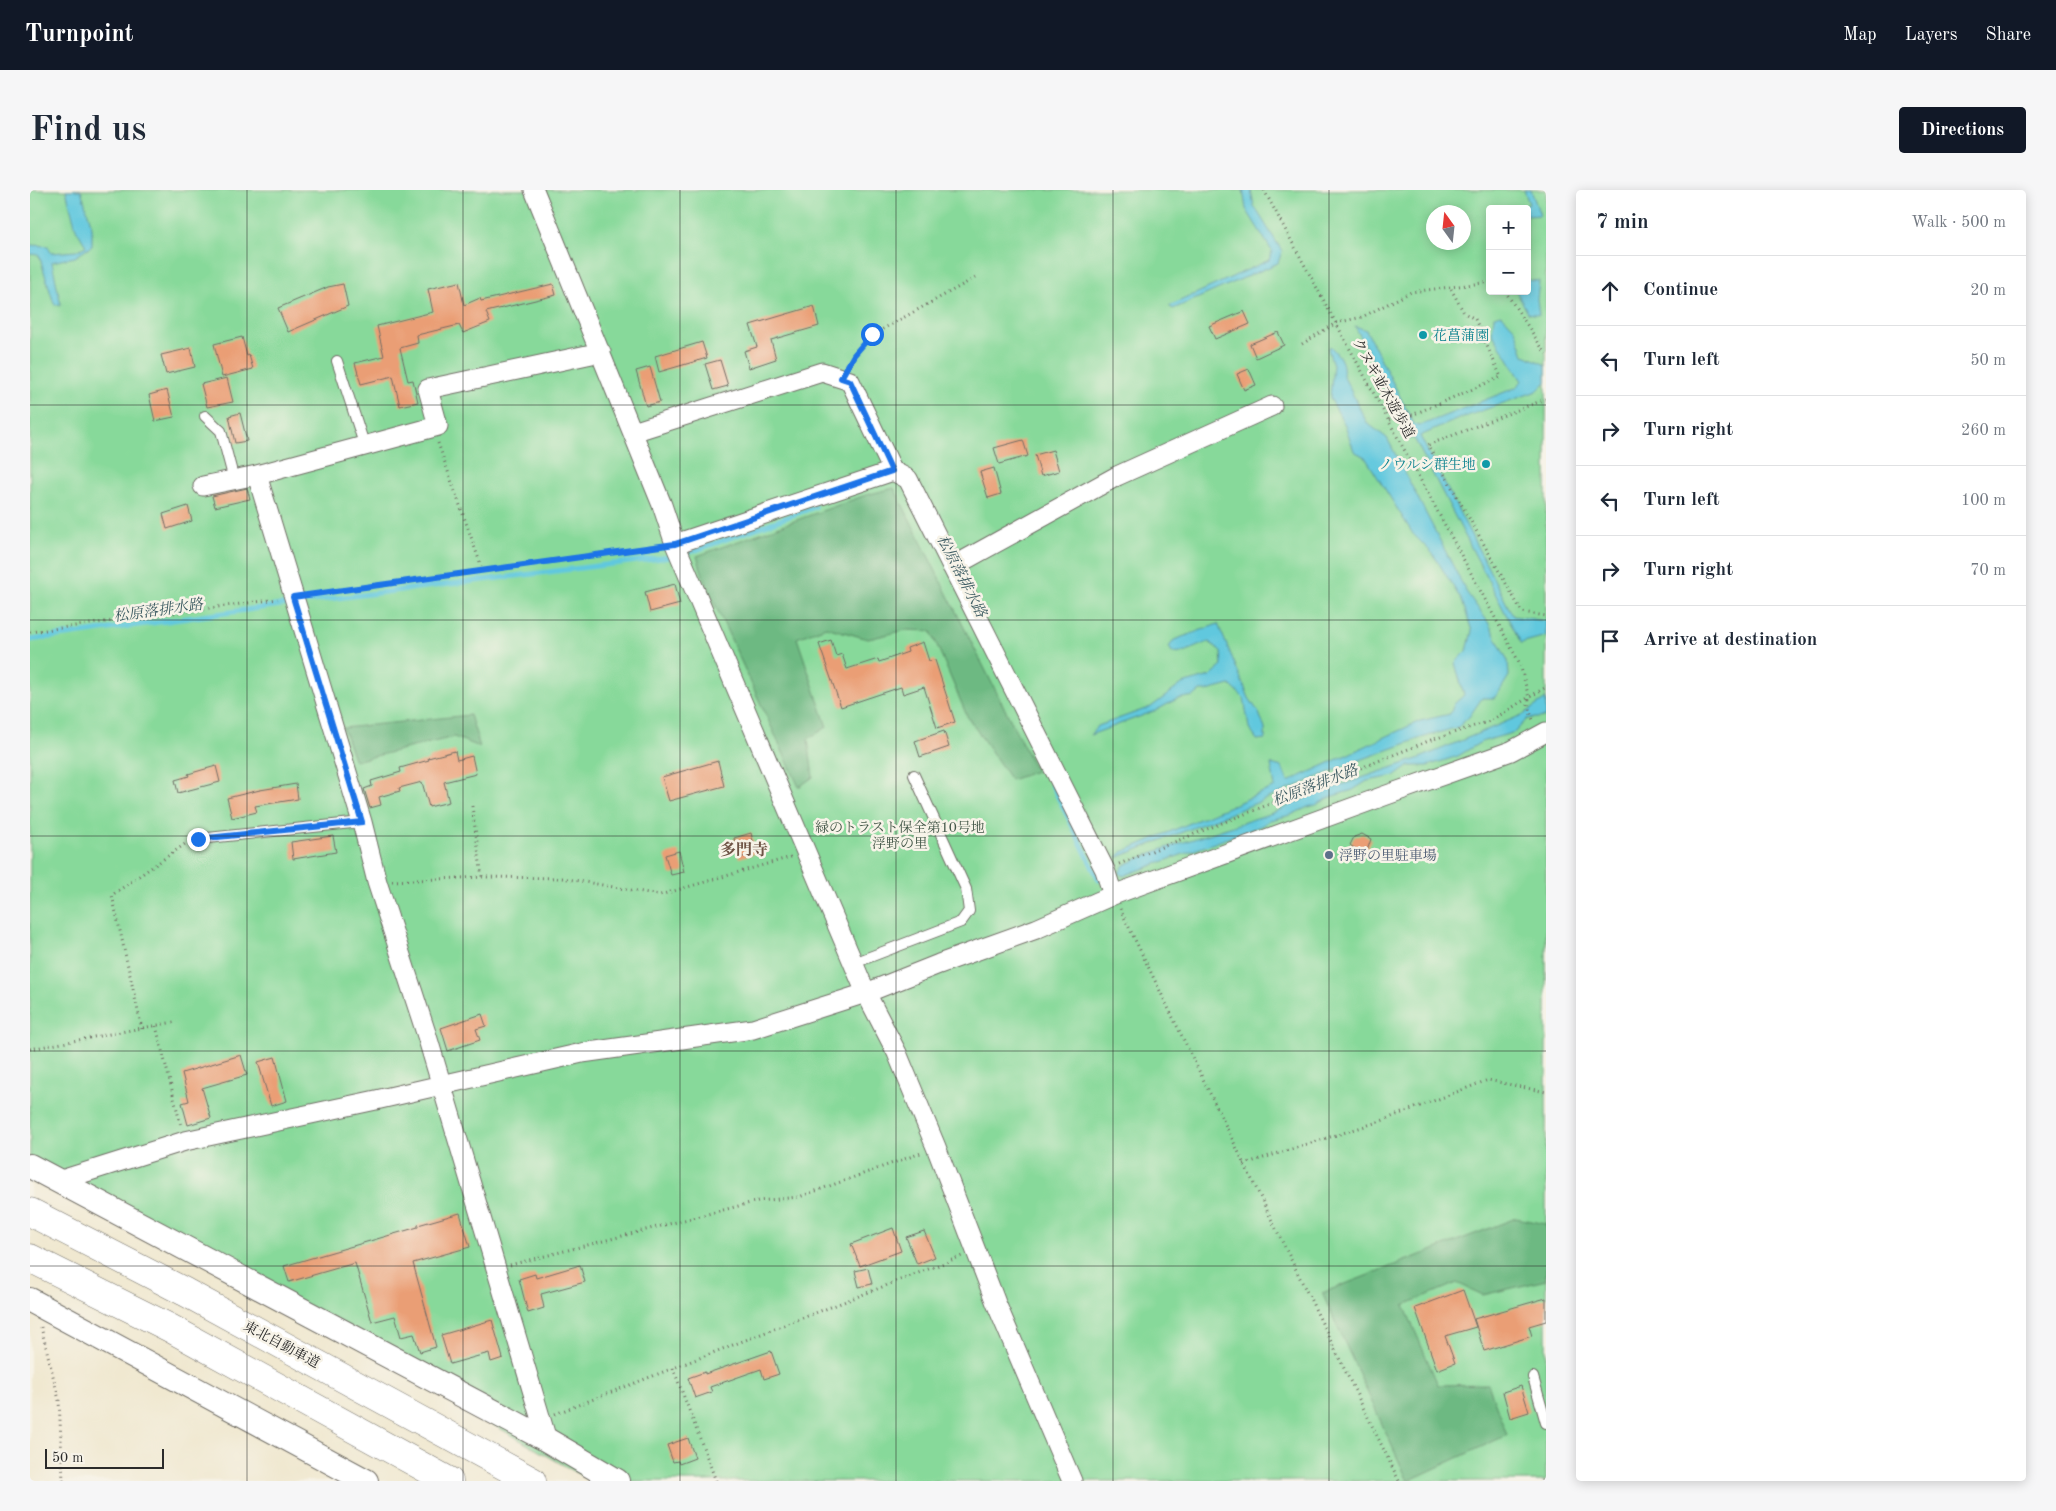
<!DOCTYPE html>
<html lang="en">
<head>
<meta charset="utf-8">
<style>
	:root { --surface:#fff; --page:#f6f6f7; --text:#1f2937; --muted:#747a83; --line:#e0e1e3; --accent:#111827 }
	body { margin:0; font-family:"Old Standard TT","Noto Serif JP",serif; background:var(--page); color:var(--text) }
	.controls { position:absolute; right:15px; top:15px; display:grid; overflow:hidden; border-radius:5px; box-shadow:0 2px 12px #0003 }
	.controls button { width:45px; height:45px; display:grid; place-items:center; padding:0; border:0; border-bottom:1px solid var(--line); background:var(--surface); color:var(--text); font:25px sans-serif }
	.compass { position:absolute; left:1396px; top:15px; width:45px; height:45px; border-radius:50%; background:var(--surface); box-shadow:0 2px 12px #0003; rotate:345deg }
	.scale { position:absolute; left:15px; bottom:12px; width:119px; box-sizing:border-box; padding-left:5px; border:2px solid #2b2b2b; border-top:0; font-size:14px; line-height:18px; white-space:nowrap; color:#2b2b2b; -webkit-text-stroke:4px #f7f3e8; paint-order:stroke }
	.stop { position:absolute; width:15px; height:15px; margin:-11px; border:4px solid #1a73e8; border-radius:50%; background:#fff }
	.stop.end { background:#1a73e8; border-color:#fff; box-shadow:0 1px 5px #0008 }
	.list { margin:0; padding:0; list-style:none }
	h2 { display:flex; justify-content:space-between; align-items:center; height:65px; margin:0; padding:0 20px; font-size:21px }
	h2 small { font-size:16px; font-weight:400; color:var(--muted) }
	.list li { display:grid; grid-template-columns:32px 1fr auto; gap:15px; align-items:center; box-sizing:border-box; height:70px; padding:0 20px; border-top:1px solid var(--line) }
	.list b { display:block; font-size:19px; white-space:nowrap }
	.list em { font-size:16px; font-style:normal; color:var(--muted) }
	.icon { flex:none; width:28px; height:28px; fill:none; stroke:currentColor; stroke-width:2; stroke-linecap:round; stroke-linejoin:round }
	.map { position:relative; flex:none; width:1516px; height:1291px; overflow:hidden; border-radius:5px }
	header { display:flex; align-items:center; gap:30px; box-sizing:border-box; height:70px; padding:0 25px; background:var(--accent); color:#fff }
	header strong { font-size:24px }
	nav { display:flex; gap:28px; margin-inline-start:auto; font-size:18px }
	.intro { display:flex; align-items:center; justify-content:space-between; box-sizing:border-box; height:120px; padding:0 30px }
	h1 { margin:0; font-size:35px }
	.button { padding:12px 22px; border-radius:5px; background:var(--accent); color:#fff; font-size:18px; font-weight:700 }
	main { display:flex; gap:30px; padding:0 30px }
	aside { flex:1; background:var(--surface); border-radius:5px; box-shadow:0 2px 12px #0003 }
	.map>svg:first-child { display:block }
</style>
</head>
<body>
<header>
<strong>Turnpoint</strong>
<nav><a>Map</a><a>Layers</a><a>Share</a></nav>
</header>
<div class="intro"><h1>Find us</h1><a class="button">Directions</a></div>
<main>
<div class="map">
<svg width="1516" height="1291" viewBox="0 0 1516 1291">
	<rect width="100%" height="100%" fill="#f7f3e8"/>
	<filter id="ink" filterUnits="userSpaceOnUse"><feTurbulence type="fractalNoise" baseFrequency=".02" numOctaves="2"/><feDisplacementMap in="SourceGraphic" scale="10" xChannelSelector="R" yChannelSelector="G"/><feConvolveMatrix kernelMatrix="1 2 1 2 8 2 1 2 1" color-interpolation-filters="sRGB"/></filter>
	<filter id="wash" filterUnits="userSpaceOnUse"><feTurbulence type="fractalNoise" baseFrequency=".0096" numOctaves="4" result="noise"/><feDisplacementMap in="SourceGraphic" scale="20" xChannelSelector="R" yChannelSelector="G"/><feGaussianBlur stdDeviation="1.12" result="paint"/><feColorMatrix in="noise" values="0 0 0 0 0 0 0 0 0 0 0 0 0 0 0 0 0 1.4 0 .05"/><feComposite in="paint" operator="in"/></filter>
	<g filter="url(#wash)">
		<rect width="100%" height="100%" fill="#f0e8d0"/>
		<path fill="#87d99a" stroke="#598262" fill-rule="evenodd" d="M 0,0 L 1516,0 L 1516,1291 L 561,1291 L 0,967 ZM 1460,19 L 1497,19 L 1497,101 L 1460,101 ZM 1404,22 L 1434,22 L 1434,52 L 1404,52 Z"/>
		<path fill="#6db982" stroke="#4c7256" d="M 864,298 L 1006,581 L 981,590 L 937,526 L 901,441 L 876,440 L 838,449 L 796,437 L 767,448 L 797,537 L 778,549 L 783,587 L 769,597 L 676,395 L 667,366 L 836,305 Z
			M 440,525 L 450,557 L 424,547 L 325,571 L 313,538 Z
			M 1486,1028 L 1516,1034 L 1516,1090 L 1453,1105 L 1427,1093 L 1374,1115 L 1408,1195 L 1458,1194 L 1477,1245 L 1378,1291 L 1292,1103 Z"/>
		<path fill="#61c8de" stroke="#467a84" d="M 36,0 L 51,0 L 62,37 L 62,56 L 45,67 L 22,72 L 31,116 L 24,114 L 9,65 L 0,64 L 0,55 L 18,56 L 21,63 L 46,61 L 56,56 L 46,39 Z
			M 1213,0 L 1221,0 L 1224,16 L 1252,61 L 1248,73 L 1143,119 L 1139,116 L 1239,70 L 1242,61 L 1216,19 Z
			M 1494,0 L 1501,0 L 1510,25 L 1497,26 L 1497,19 L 1488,19 L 1499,14 Z
			M 1497,90 L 1509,91 L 1507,109 L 1509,125 L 1498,123 L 1486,101 L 1497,101 Z
			M 1471,124 L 1485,139 L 1494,165 L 1516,175 L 1516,192 L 1507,201 L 1426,230 L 1390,246 L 1483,426 L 1516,431 L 1516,446 L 1491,453 L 1384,248 L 1379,249 L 1372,234 L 1375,231 L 1325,136 L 1336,140 L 1384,234 L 1389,236 L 1485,198 L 1492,191 L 1462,143 L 1464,126 Z
			M 1300,156 C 1309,165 1315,172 1313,185 L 1337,233 L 1357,248 L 1437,403 L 1458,432 L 1478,471 L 1479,486 L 1469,502 L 1464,508 L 1452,508 L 1439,527 L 1428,537 L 1391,548 L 1319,574 L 1224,614 L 1086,668 L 1092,662 L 1245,597 L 1241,574 L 1252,577 L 1258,592 L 1390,531 L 1420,524 L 1424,514 L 1434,505 L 1425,473 L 1437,461 L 1442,441 L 1432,411 L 1403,364 L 1383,344 L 1335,267 L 1324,261 L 1315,235 L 1300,208 L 1303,175 L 1298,159 Z
			M 1188,434 L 1219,508 L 1229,523 L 1235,539 L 1235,549 L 1227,550 L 1219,538 L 1214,508 L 1200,495 L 1177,501 L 1170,501 L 1164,506 L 1147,509 L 1125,521 L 1060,545 L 1068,536 L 1121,517 L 1152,494 L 1180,486 L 1192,476 L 1191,461 L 1179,452 C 1167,455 1154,465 1142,462 L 1139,457 L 1144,450 Z
			M 1516,509 L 1516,527 L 1497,529 L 1485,542 L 1451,552 L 1428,566 L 1397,576 L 1379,576 L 1365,586 L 1337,591 L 1323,600 L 1303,606 L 1286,615 L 1278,617 L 1261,625 L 1240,630 L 1231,636 L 1093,686 L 1089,683 L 1094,675 L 1124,662 L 1245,622 L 1285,604 L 1390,568 L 1492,525 Z"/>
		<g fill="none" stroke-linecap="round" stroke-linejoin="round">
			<path stroke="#61c8de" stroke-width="5" d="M 661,362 L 785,317
				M 274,412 L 640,367
				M 0,450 L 259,414
				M 1022,595 L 1069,690"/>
		</g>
		<g id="blocks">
			<path fill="#ea9e75" d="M 429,92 L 434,115 L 450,108 L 451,111 L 523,94 L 526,105 L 456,122 L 460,132 L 433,143 L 429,135 L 387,145 L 388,153 L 370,158 L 378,191 L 383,190 L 388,212 L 370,216 L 363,186 L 331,194 L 325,173 L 354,166 L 347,136 L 403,122 L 398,99 Z
				M 313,94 L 318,116 L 258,142 L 248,118 L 298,97 Z
				M 784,116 L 789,136 L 741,150 L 746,169 L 719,178 L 714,161 L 727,157 L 720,135 Z
				M 1214,121 L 1220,134 L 1185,149 L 1179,136 Z
				M 1248,142 L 1254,155 L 1226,168 L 1220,154 Z
				M 212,147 L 217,166 L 219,165 L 223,179 L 192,187 L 184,154 Z
				M 672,152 L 677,168 L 629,182 L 625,166 Z
				M 161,158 L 165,177 L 136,184 L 131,165 Z
				M 690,170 L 698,196 L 683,200 L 675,174 Z
				M 620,177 L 630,212 L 616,216 L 606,181 Z
				M 1219,179 L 1226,195 L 1214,200 L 1207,184 Z
				M 197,188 L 203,212 L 177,217 L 171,194 Z
				M 137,200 L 144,227 L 125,231 L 119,205 Z
				M 210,223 L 217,251 L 205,253 L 199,226 Z
				M 993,250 L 998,266 L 969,274 L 964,258 Z
				M 1023,260 L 1029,281 L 1011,286 L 1005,265 Z
				M 964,278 L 971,304 L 958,308 L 950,282 Z
				M 217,298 L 220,309 L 185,317 L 182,306 Z
				M 158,316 L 162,331 L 137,339 L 133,324 Z
				M 645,394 L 650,414 L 620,422 L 615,402 Z
				M 801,450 L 806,466 L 812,464 L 817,479 L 848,469 L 849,472 L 878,462 L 877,458 L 893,452 L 899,471 L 905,470 L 925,532 L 907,538 L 894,497 L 873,504 L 871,497 L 811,517 L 789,454 Z
				M 914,541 L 919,557 L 890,567 L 885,551 Z
				M 425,561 L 427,570 L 442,566 L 446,584 L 414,592 L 419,612 L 399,617 L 392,592 L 369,598 L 370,601 L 349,607 L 351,615 L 340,618 L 334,599 L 342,596 L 341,591 L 371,582 L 370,578 L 399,570 L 398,568 Z
				M 688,571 L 694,596 L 639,611 L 632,587 Z
				M 186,576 L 190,592 L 148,603 L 145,590 L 159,586 L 158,584 Z
				M 266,594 L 268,609 L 225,616 L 227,622 L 202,628 L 197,608 L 230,600 Z
				M 721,643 L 726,663 L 709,668 L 704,648 Z
				M 1332,644 L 1341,649 L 1337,661 L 1331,663 L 1320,655 L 1324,647 Z
				M 303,646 L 306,662 L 263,669 L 261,652 Z
				M 649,661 L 654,682 L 641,685 L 635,665 Z
				M 452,824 L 456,836 L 446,839 L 450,850 L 418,861 L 411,838 Z
				M 211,865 L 217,885 L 172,898 L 181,928 L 158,935 L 152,913 L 159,911 L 152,883 Z
				M 245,867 L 257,911 L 241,916 L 228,872 Z
				M 430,1023 L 440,1057 L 383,1073 L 406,1157 L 390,1162 L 384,1144 L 371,1147 L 365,1126 L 342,1132 L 325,1073 L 259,1092 L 254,1076 L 388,1037 L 388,1035 Z
				M 863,1038 L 871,1061 L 830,1076 L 821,1054 Z
				M 894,1041 L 905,1067 L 887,1074 L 876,1047 Z
				M 550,1075 L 555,1092 L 511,1104 L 514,1118 L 498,1123 L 489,1089 L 505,1084 L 506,1088 Z
				M 838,1078 L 842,1094 L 829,1097 L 825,1081 Z
				M 1433,1100 L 1446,1137 L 1415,1146 L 1425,1173 L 1407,1180 L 1385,1118 Z
				M 1516,1108 L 1516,1131 L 1499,1136 L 1502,1146 L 1454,1161 L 1444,1129 Z
				M 462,1130 L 473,1168 L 461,1172 L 459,1163 L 420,1174 L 411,1145 Z
				M 741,1161 L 749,1184 L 734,1189 L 731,1179 L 680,1197 L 682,1202 L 665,1208 L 658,1188 L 675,1182 L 675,1184 Z
				M 1491,1196 L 1499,1222 L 1480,1228 L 1473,1202 Z
				M 658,1248 L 665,1268 L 649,1274 L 648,1271 L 643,1272 L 637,1255 Z"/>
		</g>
	</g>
	<g filter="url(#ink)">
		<use href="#blocks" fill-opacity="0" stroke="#706d65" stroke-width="1"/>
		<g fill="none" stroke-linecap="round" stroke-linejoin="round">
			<defs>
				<path id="service" d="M 307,171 L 335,257
					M 175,226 L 191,241 L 204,290
					M 168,649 L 332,632
					M 824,773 L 931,732 L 939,721 L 936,699 L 884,585
					M 1503,1187 L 1516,1233"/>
				<path id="minor" d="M 504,0 L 632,315 L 645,354 L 836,803 L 867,863 L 906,957 L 966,1113 L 1042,1291
					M 603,242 L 792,182 L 820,191 L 863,281
					M 173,296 L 227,285
					M 645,354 L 863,281 L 878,289 L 1075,680 L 1083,705
					M 922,377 L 1087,286 L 1242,216
					M 28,991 L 155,951 L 346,910 L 552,863 L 723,839 L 836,803 L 909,774 L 1006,739 L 1083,705 L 1354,606 L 1481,561 L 1516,542
					M 517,1250 L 397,846 L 347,692 L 332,632 L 227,285 L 408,236 L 398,199 L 571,162"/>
				<path id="tertiary" d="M 0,976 L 517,1250 L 587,1291
					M 0,1110 L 336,1291"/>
				<path id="motorway" d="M 0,1022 L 155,1102 L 502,1291
					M 0,1068 L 140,1138 L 419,1291"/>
			</defs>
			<use href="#service" stroke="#706d65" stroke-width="12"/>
			<use href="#minor" stroke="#706d65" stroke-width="21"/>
			<use href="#tertiary" stroke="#706d65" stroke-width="26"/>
			<use href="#motorway" stroke="#706d65" stroke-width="29"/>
			<path stroke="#706d65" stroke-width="3" stroke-dasharray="1 4" stroke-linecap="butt" d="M 1234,0 L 1490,474 L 1499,508 L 1498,516 L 1503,530
				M 1475,101 L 1516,164
				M 1272,154 L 1306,133 L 1332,127 L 1381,102 L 1460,92
				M 819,175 L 824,165 L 842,145 L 945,88
				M 1516,209 L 1398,255 L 1492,422 L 1516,426
				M 1359,230 L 1379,222 L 1382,225 L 1471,187 L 1445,129 L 1434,123 L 1420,97
				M 408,253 L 453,381
				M 279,405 L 629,356
				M 0,442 L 248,409
				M 442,616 L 452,687
				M 1089,674 L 1401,550 L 1460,531 L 1516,497
				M 362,691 L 452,687 L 532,688 L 630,705 L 761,667
				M 1090,719 L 1369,1291
				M 126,836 L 151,936
				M 112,839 L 82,705 L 158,652
				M 0,859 L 144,832
				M 1214,974 L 1351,931 L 1458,890 L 1516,902
				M 480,1075 L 728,1011 L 769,1007 L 891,963
				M 11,1137 L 29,1210 L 33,1291
				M 643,1178 L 686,1291
				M 525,1224 L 932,1066
				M 1511,1291 L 1516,1289"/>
			<use href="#service" stroke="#fff" stroke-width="10"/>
			<use href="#minor" stroke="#fff" stroke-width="19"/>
			<use href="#tertiary" stroke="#fff" stroke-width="24"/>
			<use href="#motorway" stroke="#fff" stroke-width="28"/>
		</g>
	</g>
	<g fill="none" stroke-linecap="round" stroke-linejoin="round" filter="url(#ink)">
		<path stroke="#1a73e8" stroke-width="6" d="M 168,649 L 332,632 L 263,407 L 645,354 L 862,281 L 820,191 L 811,188 L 824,165 L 842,144"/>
	</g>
	<path fill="none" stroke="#2b2b2b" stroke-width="1" stroke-opacity="0.55" d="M 217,0 L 217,1291M 433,0 L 433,1291M 650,0 L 650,1291M 866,0 L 866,1291M 1083,0 L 1083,1291M 1299,0 L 1299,1291M 0,215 L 1516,215M 0,430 L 1516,430M 0,646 L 1516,646M 0,861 L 1516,861M 0,1076 L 1516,1076"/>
	<g fill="#0f9aa8" stroke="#f7f3e8" stroke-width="2">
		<circle cx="1393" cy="145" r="5"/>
		<circle cx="1456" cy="274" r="5"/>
	</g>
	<circle fill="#5c6f8a" stroke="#f7f3e8" stroke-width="2" cx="1299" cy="665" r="5"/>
	<g text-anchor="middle" stroke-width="5" stroke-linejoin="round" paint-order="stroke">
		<g font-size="14" fill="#0d838f" stroke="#f7f3e8" text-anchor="start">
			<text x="1403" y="150">花菖蒲園</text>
			<text x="1446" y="279" text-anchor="end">ノウルシ群生地</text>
		</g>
		<g font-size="14" fill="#2b2b2b" stroke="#f7f3e8">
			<text transform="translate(1354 198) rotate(61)" y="5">クヌギ並木遊歩道</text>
			<text transform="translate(252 1154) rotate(28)" y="5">東北自動車道</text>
		</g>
		<g font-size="14" fill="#425647" stroke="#f7f3e8">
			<text x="870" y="642">緑のトラスト保全第10号地<tspan x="870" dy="16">浮野の里</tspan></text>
		</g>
		<g font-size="14" fill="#4e5e75" stroke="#f7f3e8" text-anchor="start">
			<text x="1309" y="670">浮野の里駐車場</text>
		</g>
		<g font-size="15" font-style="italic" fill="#3b5a61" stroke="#f7f3e8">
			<text transform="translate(932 386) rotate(63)" y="5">松原落排水路</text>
			<text transform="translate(128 420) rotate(-8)" y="5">松原落排水路</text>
			<text transform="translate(1285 595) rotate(-21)" y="5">松原落排水路</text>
		</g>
		<g font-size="16" font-weight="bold" fill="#6e5345" stroke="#f7f3e8">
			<text x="714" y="665">多門寺</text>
		</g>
	</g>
</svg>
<div class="controls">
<button>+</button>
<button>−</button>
</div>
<svg class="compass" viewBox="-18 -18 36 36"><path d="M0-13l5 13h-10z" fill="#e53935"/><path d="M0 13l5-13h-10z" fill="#747a83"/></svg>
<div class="scale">50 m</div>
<div class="stop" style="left:842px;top:144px"></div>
<div class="stop end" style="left:168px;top:649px"></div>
</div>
<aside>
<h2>7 min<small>Walk · 500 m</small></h2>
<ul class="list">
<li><svg class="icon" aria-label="ahead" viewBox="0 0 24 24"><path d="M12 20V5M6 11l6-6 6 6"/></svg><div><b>Continue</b></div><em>20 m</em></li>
<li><svg class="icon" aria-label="left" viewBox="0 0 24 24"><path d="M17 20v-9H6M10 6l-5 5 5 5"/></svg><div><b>Turn left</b></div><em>50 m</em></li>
<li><svg class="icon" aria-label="right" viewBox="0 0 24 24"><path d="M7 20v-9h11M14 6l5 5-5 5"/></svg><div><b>Turn right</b></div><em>260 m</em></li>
<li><svg class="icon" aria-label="left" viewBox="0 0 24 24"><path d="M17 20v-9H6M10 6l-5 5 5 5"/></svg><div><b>Turn left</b></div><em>100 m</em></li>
<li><svg class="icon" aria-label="right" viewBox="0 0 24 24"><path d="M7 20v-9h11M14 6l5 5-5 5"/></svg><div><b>Turn right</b></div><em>70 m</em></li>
<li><svg class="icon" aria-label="arrive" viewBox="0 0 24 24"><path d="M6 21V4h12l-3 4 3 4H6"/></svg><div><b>Arrive at destination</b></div></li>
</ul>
</aside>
</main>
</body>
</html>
